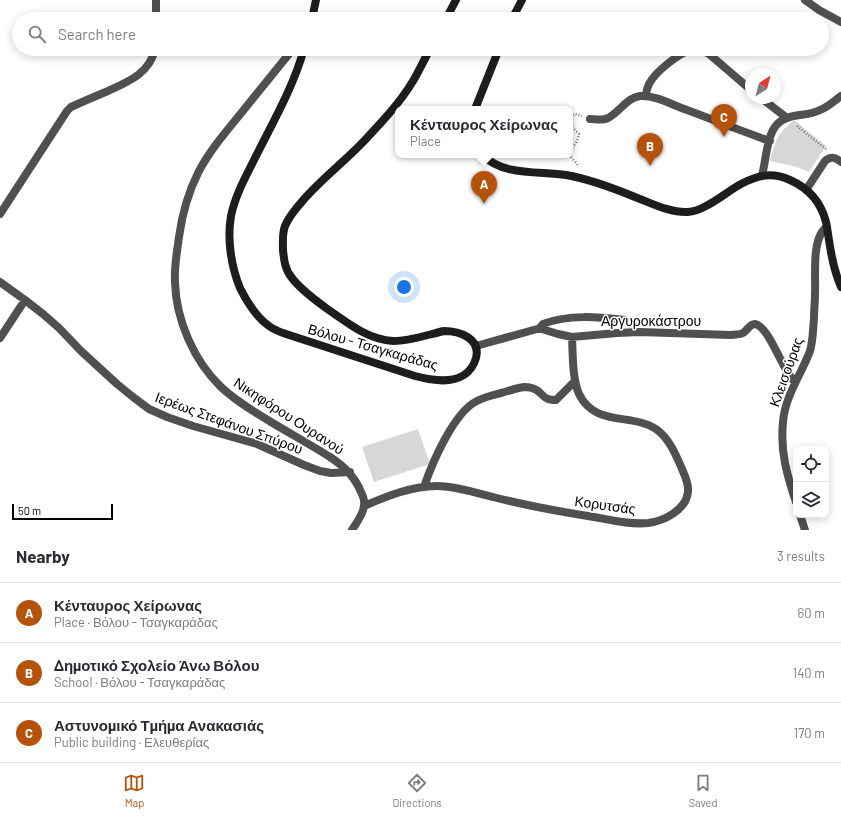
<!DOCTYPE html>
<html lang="en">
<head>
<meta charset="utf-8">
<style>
	:root { --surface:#fff; --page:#f7f7f7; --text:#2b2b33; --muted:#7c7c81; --line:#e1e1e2; --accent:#b45309 }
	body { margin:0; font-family:Barlow,sans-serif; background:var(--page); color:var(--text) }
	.controls { position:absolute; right:12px; bottom:12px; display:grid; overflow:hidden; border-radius:8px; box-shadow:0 2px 10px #0003 }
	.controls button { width:36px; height:36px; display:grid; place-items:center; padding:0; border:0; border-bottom:1px solid var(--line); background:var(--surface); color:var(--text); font:20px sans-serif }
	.compass { position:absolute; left:745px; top:68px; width:36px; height:36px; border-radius:50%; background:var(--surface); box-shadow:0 2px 10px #0003; rotate:36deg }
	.scale { position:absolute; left:12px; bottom:10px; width:101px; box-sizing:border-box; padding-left:4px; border:2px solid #000; border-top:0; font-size:11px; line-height:14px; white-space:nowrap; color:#000; -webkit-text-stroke:3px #fff; paint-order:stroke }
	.you { position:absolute; left:404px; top:287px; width:14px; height:14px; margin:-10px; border:3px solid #fff; border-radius:50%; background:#1a73e8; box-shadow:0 0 0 6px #1a73e833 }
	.badge { display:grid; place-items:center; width:26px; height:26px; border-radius:50%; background:var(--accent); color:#fff; font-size:13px; font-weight:700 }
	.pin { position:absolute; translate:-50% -33px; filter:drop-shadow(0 1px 2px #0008) }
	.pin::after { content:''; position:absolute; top:21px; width:14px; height:12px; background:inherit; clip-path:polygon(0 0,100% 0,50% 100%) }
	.popup { position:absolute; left:395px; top:106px; width:178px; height:52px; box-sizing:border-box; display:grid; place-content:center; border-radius:8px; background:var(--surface); filter:drop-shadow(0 1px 3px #0005); font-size:13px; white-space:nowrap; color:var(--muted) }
	.popup b { font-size:15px; color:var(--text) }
	.popup::after { content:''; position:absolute; left:50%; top:100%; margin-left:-8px; border:8px solid transparent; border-top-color:var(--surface) }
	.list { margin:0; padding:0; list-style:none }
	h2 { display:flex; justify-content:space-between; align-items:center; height:52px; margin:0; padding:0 16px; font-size:17px }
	h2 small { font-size:13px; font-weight:400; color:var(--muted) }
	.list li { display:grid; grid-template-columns:26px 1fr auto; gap:12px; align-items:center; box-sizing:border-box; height:60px; padding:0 16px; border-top:1px solid var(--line) }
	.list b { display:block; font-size:15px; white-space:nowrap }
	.list p { margin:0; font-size:13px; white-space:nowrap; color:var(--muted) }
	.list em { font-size:13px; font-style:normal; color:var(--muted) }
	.icon { flex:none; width:22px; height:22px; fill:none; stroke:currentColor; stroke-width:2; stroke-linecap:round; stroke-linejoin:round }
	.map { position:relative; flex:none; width:841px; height:530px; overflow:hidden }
	.search { position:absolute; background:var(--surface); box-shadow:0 2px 10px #0003; left:12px; right:12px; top:12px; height:44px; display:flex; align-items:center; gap:10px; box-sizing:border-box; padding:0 14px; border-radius:22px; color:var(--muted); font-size:15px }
	.sheet { height:232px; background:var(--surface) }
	nav { display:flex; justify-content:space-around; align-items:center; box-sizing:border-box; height:56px; border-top:1px solid var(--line); background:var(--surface); font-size:11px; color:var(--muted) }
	nav a { display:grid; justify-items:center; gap:2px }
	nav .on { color:var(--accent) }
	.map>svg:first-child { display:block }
</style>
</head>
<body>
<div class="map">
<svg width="841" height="530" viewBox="0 0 841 530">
	<rect width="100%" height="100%" fill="#fff"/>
	<path fill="#d7d7d7" d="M 794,120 L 826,146 L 809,172 L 797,167 L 770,161 C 775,141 778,133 794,120 Z
		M 418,429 L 430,464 L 374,482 L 362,447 Z"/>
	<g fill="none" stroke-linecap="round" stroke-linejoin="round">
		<path stroke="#727272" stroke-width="2.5" stroke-dasharray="1 2" stroke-linecap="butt" d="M 570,116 L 575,114 L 582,116
			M 570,125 L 579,134 L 576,143 L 570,150
			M 797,126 L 826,149
			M 569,155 C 572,159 577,162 578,167"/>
		<path stroke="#505050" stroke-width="8" d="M 805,0 L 819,10 L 841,22
			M 156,19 L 156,0
			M 293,49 C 276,70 259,91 242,112 C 226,132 209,151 198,173 C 188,193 182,215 179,237 C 177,252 174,267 175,282 C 176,320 194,361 221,387 C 236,401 254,412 271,422 C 291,434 311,445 330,457 C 344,466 355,477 361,492 C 363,496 365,500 364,505 C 364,514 356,523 352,530
			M 700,49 L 709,54 L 751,90
			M 646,96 C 646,92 647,88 649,84 C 656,71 678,54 692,49
			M 761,98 L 787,118
			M 590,119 C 595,119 603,121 608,118 C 620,112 626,98 640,96 C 656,95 672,105 687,110 C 714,120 741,131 770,141
			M 762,175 C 766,161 766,143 773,130 C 783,111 805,118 820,110 C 828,107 834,101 841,96
			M 806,190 L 825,161 C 831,156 835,157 841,162
			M 0,214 L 67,111 L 71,107 C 84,101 96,96 108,91 C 128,82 150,73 155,49
			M 0,282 L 25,300 L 43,314 L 59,328 L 81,351 L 117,384 L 133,397 L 149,409 L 167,417 L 193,426 L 257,444 L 304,465 L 320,471 L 331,473 L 350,472
			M 539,329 L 543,324 C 568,314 599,317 625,320
			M 0,338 L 25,300
			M 476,346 L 537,329 L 542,329 L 558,334 L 572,337 L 617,333 L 640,332 L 731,335 C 735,334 740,335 743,333 C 748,330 749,324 755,324 C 769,326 783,372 795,382
			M 424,487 C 432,463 454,412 477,401 C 484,397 493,395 501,393 C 509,391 516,388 524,387 C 529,387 534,388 538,391 C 545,397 545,400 556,400 L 575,381
			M 796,502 C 787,475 780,452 783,422 C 785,396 801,375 810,351 C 813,341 813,329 814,318 C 814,310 815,302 815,294 C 816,277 811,237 827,227
			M 364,506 C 387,496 412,486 437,486 C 456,486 475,493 493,497 C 524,505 556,511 588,516 C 607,519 628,525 648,523 C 664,521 686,510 688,492 C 689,484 685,476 682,469 C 676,455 669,438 656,429 C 632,413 595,427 579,394 C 572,377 573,355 572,337
			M 800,515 L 805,530"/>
		<path stroke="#1d1d1d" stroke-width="8" d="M 312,19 L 316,0
			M 446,19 L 456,0
			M 512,19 L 522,0
			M 304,49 C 293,88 272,124 254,160 C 245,178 235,196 231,216 C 227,239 231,266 240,288 C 247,302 256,317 269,326 C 274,330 280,332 286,334 L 415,376 C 430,380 450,384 464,375 C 470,371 474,365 476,358 C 481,338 459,331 444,331 C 427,335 410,341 393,341 C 368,340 346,322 326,308 C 314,299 301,290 292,278 C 285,270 284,260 283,250 C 283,242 282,234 285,226 C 290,214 298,206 306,197 C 324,177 345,161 363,142 C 380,124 400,103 413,81 C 419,71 424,60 430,49
			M 475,109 L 499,49
			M 483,155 C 502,176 540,171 566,175 C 590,179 613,188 635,197 C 651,203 670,213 688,212 C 705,211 726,192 741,184 C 758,175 772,172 790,180 C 808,188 821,202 826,222 C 828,232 829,242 831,252 C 833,264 836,275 841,287"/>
	</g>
	<g text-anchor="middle" stroke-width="3" stroke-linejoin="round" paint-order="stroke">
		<g font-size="14" fill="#000" stroke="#fff">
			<text x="651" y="326">Αργυροκάστρου</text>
			<text transform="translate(373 347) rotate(16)" y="5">Βόλου - Τσαγκαράδας</text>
			<text transform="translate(786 372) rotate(-70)" y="5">Κλεισούρας</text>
			<text transform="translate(289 416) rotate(33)" y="5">Νικηφόρου Ουρανού</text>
			<text transform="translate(229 423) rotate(20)" y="5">Ιερέως Στεφάνου Σπύρου</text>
			<text transform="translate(605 505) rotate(8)" y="5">Κορυτσάς</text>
		</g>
	</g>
</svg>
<div class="controls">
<button><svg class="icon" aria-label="locate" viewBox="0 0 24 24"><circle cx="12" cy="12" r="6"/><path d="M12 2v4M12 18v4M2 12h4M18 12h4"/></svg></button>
<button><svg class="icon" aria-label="layers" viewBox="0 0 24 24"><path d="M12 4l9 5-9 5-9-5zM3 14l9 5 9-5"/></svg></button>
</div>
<svg class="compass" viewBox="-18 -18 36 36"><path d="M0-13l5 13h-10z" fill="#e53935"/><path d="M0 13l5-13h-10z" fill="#7c7c81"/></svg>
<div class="scale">50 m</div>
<div class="you"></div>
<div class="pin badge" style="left:484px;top:204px">A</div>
<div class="popup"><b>Κένταυρος Χείρωνας</b>Place</div>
<div class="pin badge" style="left:650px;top:166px">B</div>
<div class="pin badge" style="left:724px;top:137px">C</div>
<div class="search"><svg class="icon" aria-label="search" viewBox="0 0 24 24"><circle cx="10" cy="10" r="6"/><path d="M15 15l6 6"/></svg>Search here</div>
</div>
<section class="sheet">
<h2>Nearby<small>3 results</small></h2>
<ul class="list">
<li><span class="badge">A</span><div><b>Κένταυρος Χείρωνας</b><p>Place · Βόλου - Τσαγκαράδας</p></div><em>60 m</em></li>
<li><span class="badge">B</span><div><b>Δημοτικό Σχολείο Άνω Βόλου</b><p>School · Βόλου - Τσαγκαράδας</p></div><em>140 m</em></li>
<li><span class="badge">C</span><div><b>Αστυνομικό Τμήμα Ανακασιάς</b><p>Public building · Ελευθερίας</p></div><em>170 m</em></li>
</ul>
</section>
<nav>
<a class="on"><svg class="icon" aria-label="map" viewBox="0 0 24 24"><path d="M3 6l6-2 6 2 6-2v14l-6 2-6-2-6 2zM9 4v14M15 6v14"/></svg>Map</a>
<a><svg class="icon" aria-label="directions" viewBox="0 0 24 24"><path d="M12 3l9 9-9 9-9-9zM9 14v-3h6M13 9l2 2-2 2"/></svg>Directions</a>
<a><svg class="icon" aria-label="saved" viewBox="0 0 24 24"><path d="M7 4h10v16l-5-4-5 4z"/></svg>Saved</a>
</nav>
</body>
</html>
